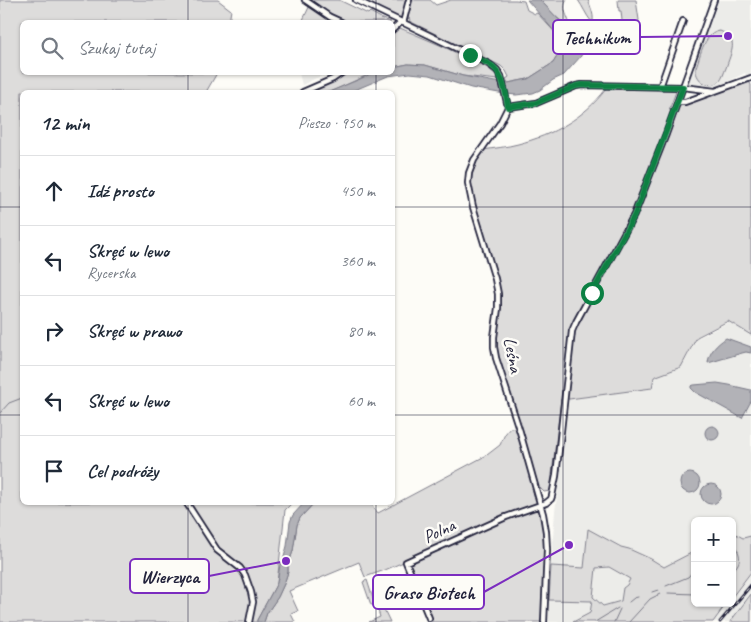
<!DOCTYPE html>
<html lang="pl">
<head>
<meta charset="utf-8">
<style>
	:root { --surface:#fff; --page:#f2f2f3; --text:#1f2937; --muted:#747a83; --line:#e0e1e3 }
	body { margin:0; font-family:Caveat,sans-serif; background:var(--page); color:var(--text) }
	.controls { position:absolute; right:15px; bottom:15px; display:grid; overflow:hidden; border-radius:8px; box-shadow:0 1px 4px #0004 }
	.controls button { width:45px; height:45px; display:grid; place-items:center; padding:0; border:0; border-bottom:1px solid var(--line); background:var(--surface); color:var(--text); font:25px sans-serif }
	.stop { position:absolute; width:15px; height:15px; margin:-11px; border:4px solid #0b8043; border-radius:50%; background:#fff }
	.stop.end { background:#0b8043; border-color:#fff; box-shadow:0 1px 5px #0008 }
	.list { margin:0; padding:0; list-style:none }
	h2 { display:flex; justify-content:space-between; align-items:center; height:65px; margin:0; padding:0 20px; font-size:21px }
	h2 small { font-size:16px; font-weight:400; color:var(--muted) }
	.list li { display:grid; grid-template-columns:32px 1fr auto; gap:15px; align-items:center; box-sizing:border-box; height:70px; padding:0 20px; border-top:1px solid var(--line) }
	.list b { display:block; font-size:19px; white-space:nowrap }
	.list p { margin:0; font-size:16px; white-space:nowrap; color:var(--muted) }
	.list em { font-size:16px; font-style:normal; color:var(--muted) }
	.icon { flex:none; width:28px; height:28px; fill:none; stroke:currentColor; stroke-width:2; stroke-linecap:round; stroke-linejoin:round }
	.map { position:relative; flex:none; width:751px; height:622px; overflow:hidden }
	.search { position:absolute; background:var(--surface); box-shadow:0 1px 4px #0004; left:20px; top:20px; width:375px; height:55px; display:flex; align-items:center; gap:12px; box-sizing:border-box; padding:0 18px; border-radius:8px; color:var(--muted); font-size:19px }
	.panel { position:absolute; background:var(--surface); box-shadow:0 1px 4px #0004; left:20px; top:90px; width:375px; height:415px; border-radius:8px }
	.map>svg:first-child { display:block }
</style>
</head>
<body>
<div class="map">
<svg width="751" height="622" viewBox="0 0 751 622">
	<rect width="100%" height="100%" fill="#fdfcf7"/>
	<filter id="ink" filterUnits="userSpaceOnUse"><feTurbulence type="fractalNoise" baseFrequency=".02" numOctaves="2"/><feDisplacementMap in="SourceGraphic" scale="10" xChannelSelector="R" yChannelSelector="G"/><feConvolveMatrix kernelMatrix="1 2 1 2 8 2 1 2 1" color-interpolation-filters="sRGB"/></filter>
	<g filter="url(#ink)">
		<path fill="#ecece9" d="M 719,0 L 751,0 L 751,75 L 747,76 L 745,73 L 719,86 L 689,86 L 688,84 Z
			M 299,73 L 299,72 L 331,73 L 316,78 L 302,85 Z
			M 729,322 L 751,335 L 751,536 L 743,538 L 732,532 L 732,521 L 695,521 L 695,551 L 664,567 L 651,560 L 629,549 L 621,547 L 588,530 L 584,569 L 551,566 L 555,511 L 569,399 L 653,388 L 654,377 L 681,367 L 698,338 Z
			M 596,567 L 609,567 L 630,579 L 627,585 L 623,588 L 621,601 L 603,606 L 593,597 Z
			M 751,572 L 751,594 L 730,622 L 713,622 L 727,603 L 732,603 L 732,597 Z
			M 549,600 L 592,601 L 590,613 L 573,622 L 548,622 Z"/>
		<path fill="#dddcdb" stroke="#807f8b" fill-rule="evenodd" d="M 0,0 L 218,0 L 231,10 L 229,22 L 22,22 L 22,72 L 217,73 L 206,92 L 22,92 L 22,502 L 292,503 L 285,510 L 277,583 L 257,620 L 257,622 L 0,622 Z
			M 311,0 L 339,0 L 368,14 L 370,12 L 381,18 L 381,19 L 383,20 L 383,19 L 391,22 L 347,22 L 326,11 Z
			M 360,0 L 408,0 L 406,9 L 401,16 L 403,18 L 400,19 L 390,13 L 386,13 Z
			M 412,0 L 430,0 L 436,5 L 451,0 L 516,0 L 524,1 L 527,10 L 535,14 L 537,13 L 562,40 L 561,50 L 553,63 L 528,79 L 508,83 L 506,79 L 509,77 L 506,71 L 501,66 L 409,21 L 410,19 L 408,18 Z
			M 540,0 L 567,0 C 560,10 570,17 570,28 L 555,16 Z
			M 578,0 L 588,0 C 590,6 594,14 593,21 L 591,21 C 586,15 583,7 578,0 Z
			M 618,0 L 636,0 L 639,20 L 638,26 L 628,28 L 627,30 L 623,30 L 621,11 L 619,11 Z
			M 310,5 L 329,18 L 327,22 L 302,22 Z
			M 400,28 L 442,46 L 486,67 L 495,74 L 498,80 L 463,76 L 425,65 L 408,64 L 393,67 L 393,33 Z
			M 720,31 C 740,39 731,52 726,68 C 724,72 723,78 719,82 C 708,90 694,79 696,67 C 701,54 704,33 720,31 Z
			M 348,73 L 372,73 L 330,92 L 307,92 L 326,84 Z
			M 749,81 L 751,85 L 751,335 L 728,321 L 697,337 L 681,367 L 654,377 L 652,388 L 569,399 L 561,399 L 550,491 L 544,492 L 538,486 L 524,436 L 503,375 L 496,351 L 495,337 L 500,302 L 472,196 C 468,172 470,170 483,150 C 495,148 507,147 518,144 C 553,135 584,118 606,89 L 677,89 L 669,110 C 696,100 723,92 749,81 Z
			M 510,428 C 514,427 516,429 519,432 L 539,503 L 385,570 L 365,577 L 359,562 L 289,591 L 298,611 L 291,614 L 295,622 L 264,622 L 267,613 L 278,597 L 284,584 L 288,572 L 288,566 L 293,551 L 297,525 L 300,518 L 314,503 L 370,503 L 378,513 L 487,455 L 500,445 L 505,434 Z
			M 537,508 L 540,509 L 545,537 L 542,622 L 426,622 L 430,617 L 410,570 L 410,565 L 413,560 L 478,531 Z
			M 588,529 L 621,547 L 629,549 L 651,559 L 664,567 L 695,551 L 695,603 L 727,603 L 713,622 L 573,622 L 590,613 L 592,601 L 549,600 L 551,566 L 584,568 ZM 609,567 L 630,579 L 627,585 L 623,588 L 621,601 L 603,606 L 593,597 L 596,568 Z
			M 732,532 L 743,538 L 751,536 L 751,572 L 732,597 Z
			M 367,580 L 374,602 L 380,601 L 390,622 L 369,622 L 380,617 L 376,604 L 371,605 L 363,582 Z
			M 751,594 L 751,622 L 730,622 Z"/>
		<path fill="#b2b2b7" stroke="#787885" d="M 527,0 L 540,0 L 563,24 L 576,32 L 581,38 L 584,46 L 581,56 L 564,75 L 553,80 L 540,90 L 533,93 L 516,95 L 499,93 L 471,88 L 430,75 L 410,73 L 388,76 L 350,92 L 329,92 L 360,79 L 372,73 L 392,72 L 393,67 L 408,64 L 425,65 L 463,76 L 495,82 L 508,83 L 528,79 L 553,63 L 561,50 L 562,40 Z
			M 726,338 L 751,347 L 751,353 L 746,352 L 742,353 L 708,363 C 709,352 716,345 726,338 Z
			M 717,383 L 729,385 L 751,390 L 751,401 L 742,418 L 695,392 L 691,388 L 691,386 L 694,385 Z
			M705 433a7 7 0 1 1 14 0a7 7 0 1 1-14 0Z
			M680 483a10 10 0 1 1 20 0a10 10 0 1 1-20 0Z
			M701 494a10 10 0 1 1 20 0a10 10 0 1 1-20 0Z
			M 304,503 L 314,503 L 300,518 L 297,525 L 293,551 L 288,566 L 288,572 L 284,584 L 278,597 L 267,613 L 264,622 L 257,622 L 257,620 L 277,583 L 280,565 L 284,557 L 287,546 L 290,522 L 293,515 Z"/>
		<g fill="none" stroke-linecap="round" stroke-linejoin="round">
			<path stroke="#787885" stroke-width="1" d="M 0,413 L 9,403 L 22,398
				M 732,541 C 740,553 744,561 732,571
				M 666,586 L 688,577 L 695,569
				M 652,592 L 658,590
				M 668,593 L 695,594
				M 629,602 L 634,598 L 638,597
				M 719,613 L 726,604
				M 595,622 L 618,608
				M 614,622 L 620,609
				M 629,622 L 650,599 L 660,594"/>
			<defs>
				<path id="minor" d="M 305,0 L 330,17 L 341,22
					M 356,0 L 489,64 L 497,70 L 501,76 L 508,107 L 500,123 L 474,160 L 469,173 L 468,183 L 473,207 L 495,279 L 498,294 L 498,308 L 494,337 L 494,347 L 496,358 L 520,432 L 543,514 L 546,532 L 547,550 L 544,622
					M 403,23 L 409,0
					M 392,30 L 401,22
					M 660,87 L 683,21
					M 303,92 L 333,79 L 343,72
					M 678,102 L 685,102 L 751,78
					M 508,107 L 536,103 L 576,86 L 582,85 L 683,87 L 715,91
					M 186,502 L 217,550 L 240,568 L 245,575 L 251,592 L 253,602 L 249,622
					M 429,618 L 406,562 L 506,517 L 546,503 L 551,499 L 552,496 L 556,476 L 572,331 L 576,322 L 634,215 L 666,134 L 714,0"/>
			</defs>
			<use href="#minor" stroke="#22223b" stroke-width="8"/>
			<use href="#minor" stroke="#fdfcf7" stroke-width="4.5"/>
			<defs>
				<path id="rail" d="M 720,622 L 751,585"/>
			</defs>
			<use href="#rail" stroke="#22223b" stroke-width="3"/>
			<use href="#rail" stroke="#fdfcf7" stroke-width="1" stroke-dasharray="4" stroke-linecap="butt"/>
		</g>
	</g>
	<g fill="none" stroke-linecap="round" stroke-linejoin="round" filter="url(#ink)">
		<path stroke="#0b8043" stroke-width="6" d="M 470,55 C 489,64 499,65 504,87 C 506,93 507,100 508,107 L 536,103 L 576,86 L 582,85 L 683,87 L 634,216 L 592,293"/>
	</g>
	<path fill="none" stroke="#22223b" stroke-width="1" stroke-opacity="0.55" d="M 188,0 L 188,22M 376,0 L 376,22M 563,0 L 563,622M 188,72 L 188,92M 376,72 L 376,92M 0,207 L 22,207M 392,207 L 751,207M 0,415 L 22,415M 392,415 L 751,415M 188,502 L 188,622M 376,502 L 376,622"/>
	<g text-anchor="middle" stroke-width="5" stroke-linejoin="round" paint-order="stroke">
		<g font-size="18" fill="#22223b" stroke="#fdfcf7">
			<text transform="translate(513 355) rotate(79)" y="6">Leśna</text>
			<text transform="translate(439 531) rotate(-25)" y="6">Polna</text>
		</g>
	</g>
	<path fill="none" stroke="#7b2cbf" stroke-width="2" d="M728 36L640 37M286 561L209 576M569 545L484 592"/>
	<g fill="#7b2cbf" stroke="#fdfcf7" stroke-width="2">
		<circle cx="728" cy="36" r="5"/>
		<circle cx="286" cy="561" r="5"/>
		<circle cx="569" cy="545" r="5"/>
	</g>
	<g fill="#fdfcf7" stroke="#7b2cbf" stroke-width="2">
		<rect x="553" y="20" width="87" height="34" rx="5"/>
		<rect x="130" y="559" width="79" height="34" rx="5"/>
		<rect x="373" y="575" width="111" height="34" rx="5"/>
	</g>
	<g font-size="19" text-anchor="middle" font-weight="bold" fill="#22223b">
		<text x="597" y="44">Technikum</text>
		<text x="170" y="583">Wierzyca</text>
		<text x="429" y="599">Graso Biotech</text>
	</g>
</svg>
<div class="controls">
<button>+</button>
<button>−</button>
</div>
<div class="stop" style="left:592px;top:293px"></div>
<div class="stop end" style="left:470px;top:55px"></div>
<div class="search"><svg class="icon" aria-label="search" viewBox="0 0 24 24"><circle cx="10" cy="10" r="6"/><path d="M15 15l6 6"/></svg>Szukaj tutaj</div>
<section class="panel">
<h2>12 min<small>Pieszo · 950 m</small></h2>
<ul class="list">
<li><svg class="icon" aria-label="ahead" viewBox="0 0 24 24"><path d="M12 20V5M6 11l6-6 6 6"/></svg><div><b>Idź prosto</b></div><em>450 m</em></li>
<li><svg class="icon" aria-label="left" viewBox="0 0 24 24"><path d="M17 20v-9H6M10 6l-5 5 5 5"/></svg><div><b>Skręć w lewo</b><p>Rycerska</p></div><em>360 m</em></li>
<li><svg class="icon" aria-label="right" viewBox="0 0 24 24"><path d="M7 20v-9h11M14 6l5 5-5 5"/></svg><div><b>Skręć w prawo</b></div><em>80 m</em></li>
<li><svg class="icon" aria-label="left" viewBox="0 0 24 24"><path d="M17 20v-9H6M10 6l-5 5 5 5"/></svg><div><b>Skręć w lewo</b></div><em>60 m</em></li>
<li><svg class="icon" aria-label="arrive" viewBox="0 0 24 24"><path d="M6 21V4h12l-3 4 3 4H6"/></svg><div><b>Cel podróży</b></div></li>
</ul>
</section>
</div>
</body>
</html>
